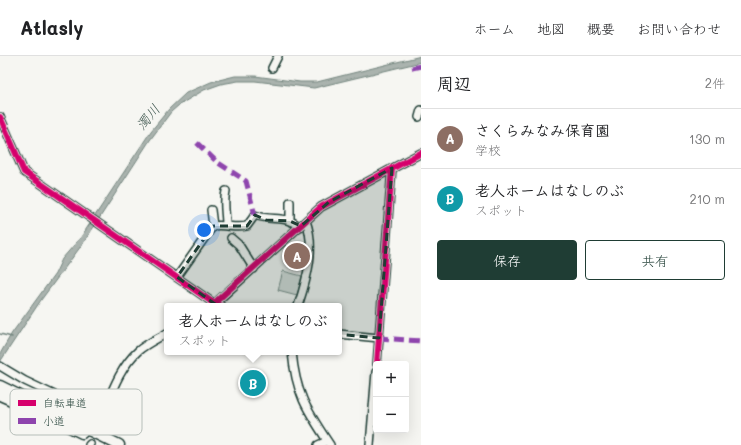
<!DOCTYPE html>
<html lang="ja">
<head>
<meta charset="utf-8">
<style>
	:root { --surface:#fff; --page:#f2f2f2; --text:#202124; --muted:#757577; --line:#e0e0e0; --accent:#1f3d34 }
	body { margin:0; font-family:Mali,"Klee One",sans-serif; background:var(--page); color:var(--text) }
	.controls { position:absolute; right:12px; bottom:12px; display:grid; overflow:hidden; border-radius:4px; box-shadow:0 4px 16px #0002 }
	.controls button { width:36px; height:36px; display:grid; place-items:center; padding:0; border:0; border-bottom:1px solid var(--line); background:var(--surface); color:var(--text); font:20px sans-serif }
	.you { position:absolute; left:204px; top:174px; width:14px; height:14px; margin:-10px; border:3px solid #fff; border-radius:50%; background:#1a73e8; box-shadow:0 0 0 6px #1a73e833 }
	.badge { display:grid; place-items:center; width:26px; height:26px; border-radius:50%; background:var(--accent); color:#fff; font-size:13px; font-weight:700 }
	.pin { position:absolute; translate:-50% -50%; border:2px solid #fff; box-shadow:0 1px 4px #0006 }
	.popup { position:absolute; left:164px; top:247px; width:178px; height:52px; box-sizing:border-box; display:grid; place-content:center; border-radius:4px; background:var(--surface); filter:drop-shadow(0 1px 3px #0005); font-size:13px; white-space:nowrap; color:var(--muted) }
	.popup b { font-size:15px; color:var(--text) }
	.popup::after { content:''; position:absolute; left:50%; top:100%; margin-left:-8px; border:8px solid transparent; border-top-color:var(--surface) }
	.list { margin:0; padding:0; list-style:none }
	h2 { display:flex; justify-content:space-between; align-items:center; height:52px; margin:0; padding:0 16px; font-size:17px }
	h2 small { font-size:13px; font-weight:400; color:var(--muted) }
	.list li { display:grid; grid-template-columns:26px 1fr auto; gap:12px; align-items:center; box-sizing:border-box; height:60px; padding:0 16px; border-top:1px solid var(--line) }
	.list b { display:block; font-size:15px; white-space:nowrap }
	.list p { margin:0; font-size:13px; white-space:nowrap; color:var(--muted) }
	.list em { font-size:13px; font-style:normal; color:var(--muted) }
	.actions { display:flex; gap:8px; padding:12px 16px }
	.actions a { flex:1; padding:9px 0; border:1px solid var(--accent); border-radius:4px; text-align:center; font-size:14px; color:var(--accent) }
	.actions .main { background:var(--accent); color:#fff }
	.map { position:relative; flex:none; width:421px; height:389px; overflow:hidden }
	header { display:flex; align-items:center; gap:24px; box-sizing:border-box; height:56px; padding:0 20px; background:var(--surface); border-bottom:1px solid var(--line) }
	header strong { font-size:19px }
	nav { display:flex; gap:22px; margin-inline-start:auto; font-size:14px }
	main { display:flex }
	aside { flex:1; background:var(--surface) }
	.map>svg:first-child { display:block }
</style>
</head>
<body>
<header>
<strong>Atlasly</strong>
<nav><a>ホーム</a><a>地図</a><a>概要</a><a>お問い合わせ</a></nav>
</header>
<main>
<div class="map">
<svg width="421" height="389" viewBox="0 0 421 389">
	<rect width="100%" height="100%" fill="#f6f6f2"/>
	<filter id="ink" filterUnits="userSpaceOnUse"><feTurbulence type="fractalNoise" baseFrequency=".025" numOctaves="2"/><feDisplacementMap in="SourceGraphic" scale="8" xChannelSelector="R" yChannelSelector="G"/><feConvolveMatrix kernelMatrix="1 2 1 2 8 2 1 2 1" color-interpolation-filters="sRGB"/></filter>
	<g filter="url(#ink)">
		<path fill="#d6dbd6" stroke="#7a8c85" d="M 283,215 L 302,220 L 297,239 L 278,234 Z"/>
		<path fill="#aab3ae" stroke="#72847d" d="M 421,0 L 421,6 L 314,32 L 255,25 L 238,25 L 221,28 L 204,34 L 179,49 L 171,56 L 150,84 L 84,186 L 41,244 L 0,306 L 0,298 L 12,277 L 55,218 L 62,203 L 81,181 L 151,75 L 169,53 L 186,37 L 211,26 L 235,20 L 255,20 L 300,26 L 317,26 Z"/>
		<g fill="none" stroke-linecap="round" stroke-linejoin="round">
			<path stroke="#72847d" stroke-width="1.5" d="M 0,278 L 12,281"/>
			<defs>
				<path id="minor" d="M 272,12 L 278,0
					M 0,61 L 24,116 L 215,248 L 221,250
					M 419,61 L 421,54
					M 226,135 C 223,147 226,157 226,169
					M 211,154 L 213,170
					M 290,165 L 290,146
					M 231,182 L 239,189 L 254,213
					M 177,221 L 213,170 C 225,168 235,173 247,170 L 255,159 C 272,166 285,158 300,171
					M 213,249 L 321,151 L 421,97
					M 298,250 C 307,223 316,192 306,165
					M 339,278 L 379,282
					M 292,296 C 296,339 307,354 330,389
					M 377,308 L 392,112
					M 0,310 L 25,325 L 67,345 L 100,365
					M 97,370 C 109,345 117,314 138,295 C 146,288 157,283 167,277
					M 89,389 L 90,388
					M 318,389 L 327,385
					M 370,389 L 376,316"/>
				<path id="highway" d="M 0,330 L 119,389
					M 0,339 L 32,353
					M 53,363 L 82,377"/>
			</defs>
			<use href="#minor" stroke="#1f3d34" stroke-width="10"/>
			<use href="#highway" stroke="#1f3d34" stroke-width="13"/>
			<use href="#minor" stroke="#f6f6f2" stroke-width="7"/>
			<use href="#highway" stroke="#f6f6f2" stroke-width="10"/>
			<path stroke="#8e44ad" stroke-width="5" stroke-dasharray="10 5" stroke-linecap="butt" d="M 412,12 L 421,10
				M 197,87 L 217,106 L 246,125 L 255,159
				M 379,282 L 421,285"/>
			<defs>
				<path id="cycleway" d="M 0,61 L 24,116 L 215,248 L 221,250
					M 211,250 L 321,151 L 421,97
					M 377,308 L 392,112"/>
			</defs>
			<use href="#cycleway" stroke="#f6f6f2" stroke-width="8"/>
			<use href="#cycleway" stroke="#d6006c" stroke-width="6"/>
		</g>
	</g>
	<path fill="#1f3d34" fill-opacity="0.2" stroke="#1f3d34" stroke-width="3" stroke-dasharray="8 5" stroke-linejoin="round" d="M 392,112 L 379,282 L 304,275 L 259,264 L 215,248 L 177,221 L 213,170 L 247,170 L 255,159 L 266,164 L 290,165 L 301,170 L 329,146 Z"/>
	<g text-anchor="middle" stroke-width="3" stroke-linejoin="round" paint-order="stroke">
		<g font-size="14" font-style="italic" fill="#425a52" stroke="#f6f6f2">
			<text transform="translate(148 61) rotate(-51)" y="5">濁川</text>
		</g>
	</g>
	<rect x="10" y="333" width="132" height="46" rx="6" fill="#f6f6f2" stroke="#b6beb9" stroke-width="1"/>
	<rect x="18" y="344" width="18" height="6" fill="#d6006c"/>
	<rect x="18" y="362" width="18" height="6" fill="#8e44ad"/>
	<g font-size="11" fill="#1f3d34">
		<text x="43" y="351">自転車道</text>
		<text x="43" y="369">小道</text>
	</g>
</svg>
<div class="controls">
<button>+</button>
<button>−</button>
</div>
<div class="you"></div>
<div class="pin badge" style="left:297px;top:200px;background:#8d6e63">A</div>
<div class="pin badge" style="left:253px;top:327px;background:#0f9aa8">B</div>
<div class="popup"><b>老人ホームはなしのぶ</b>スポット</div>
</div>
<aside>
<h2>周辺<small>2件</small></h2>
<ul class="list">
<li><span class="badge" style="background:#8d6e63">A</span><div><b>さくらみなみ保育園</b><p>学校</p></div><em>130 m</em></li>
<li><span class="badge" style="background:#0f9aa8">B</span><div><b>老人ホームはなしのぶ</b><p>スポット</p></div><em>210 m</em></li>
</ul>
<div class="actions"><a class="main">保存</a><a>共有</a></div>
</aside>
</main>
</body>
</html>
